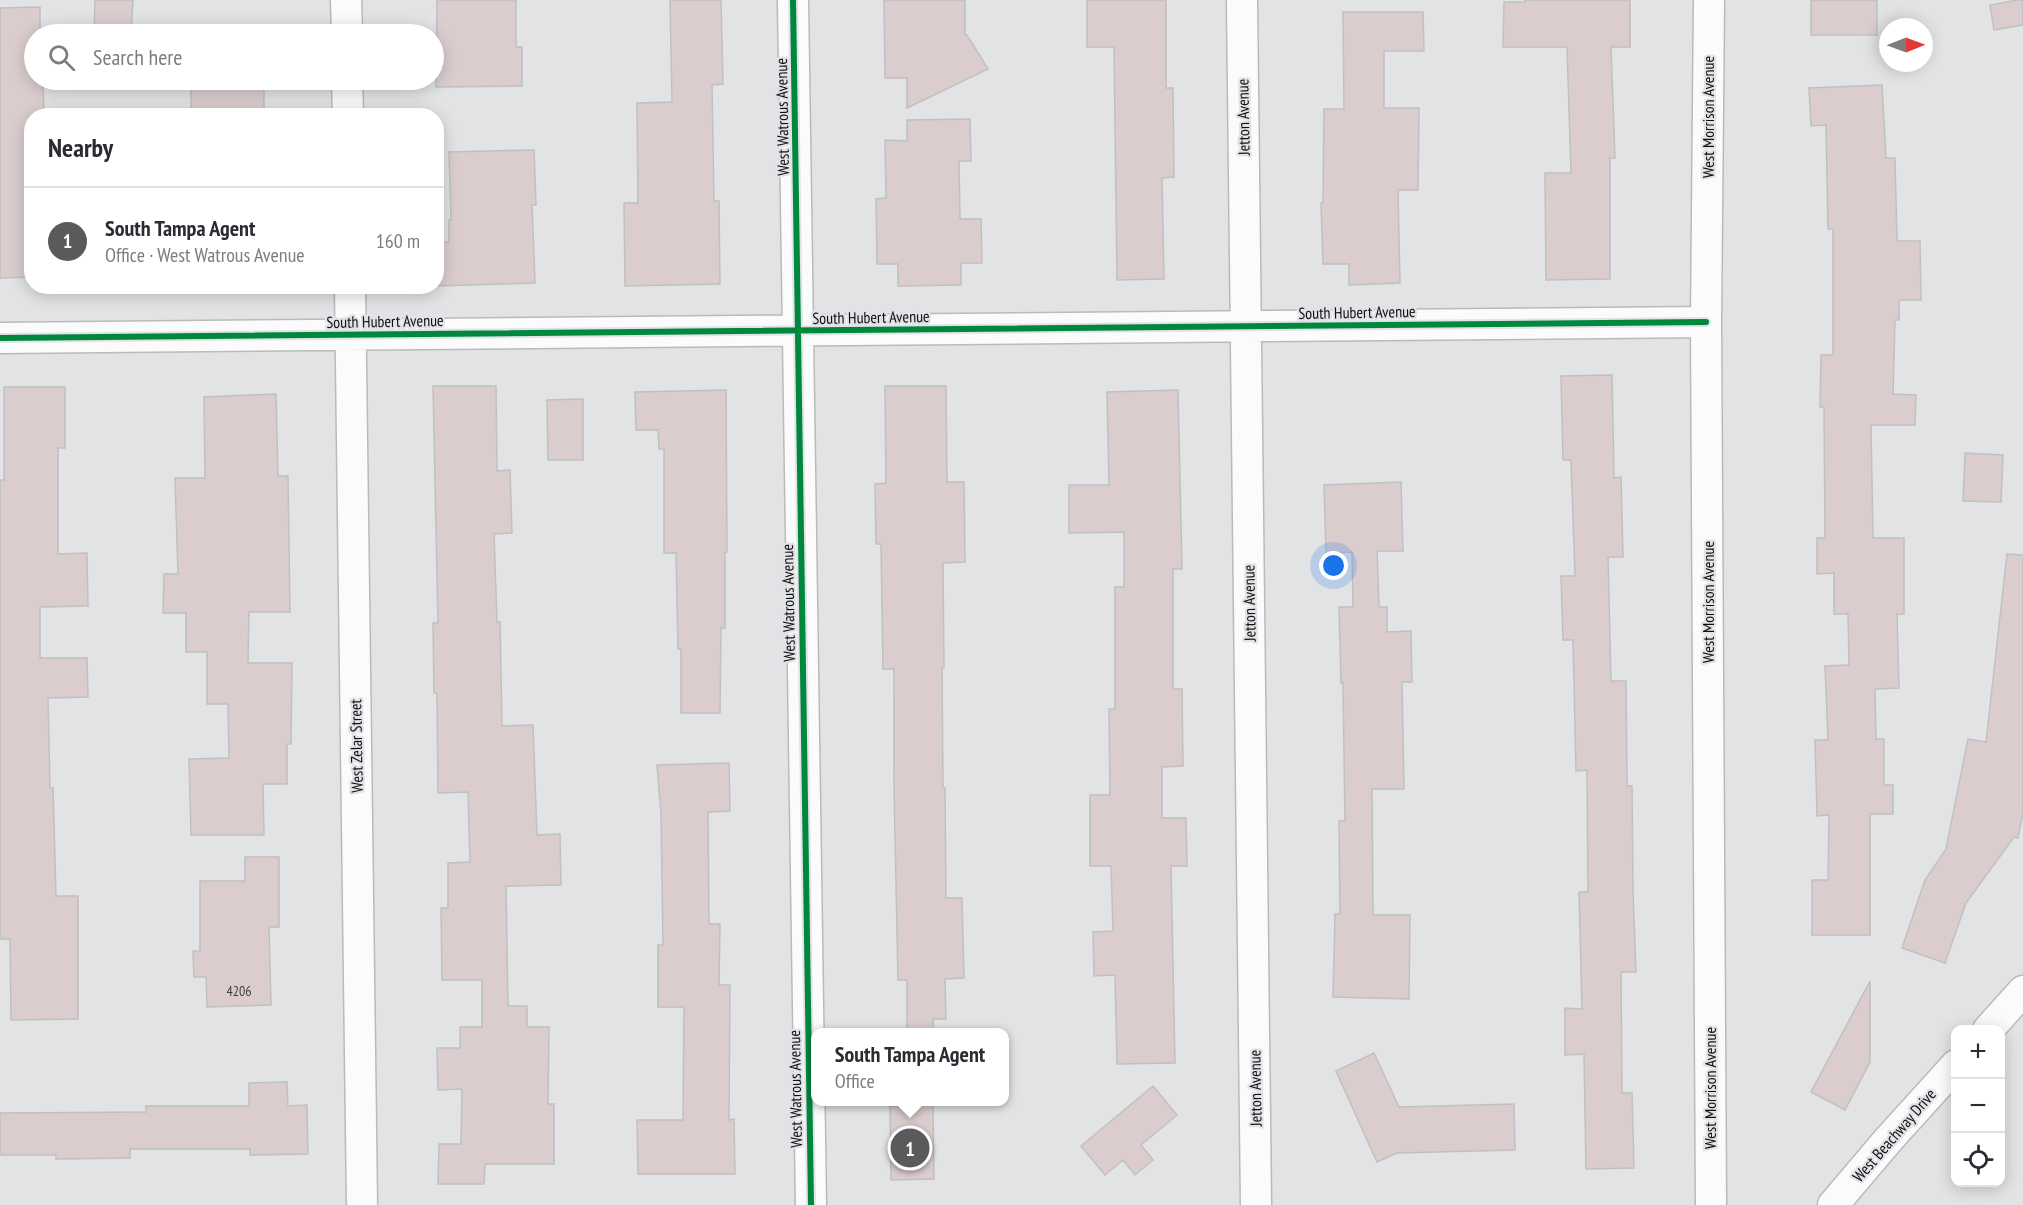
<!DOCTYPE html>
<html lang="en">
<head>
<meta charset="utf-8">
<style>
	:root { --surface:#fff; --page:#f2f2f3; --text:#2b2b33; --muted:#7c7c81; --line:#e1e1e2; --accent:#5a5a5c }
	body { margin:0; font-family:"PT Sans Narrow",sans-serif; background:var(--page); color:var(--text) }
	.controls { position:absolute; right:18px; bottom:18px; display:grid; overflow:hidden; border-radius:12px; box-shadow:0 3px 15px #0003 }
	.controls button { width:54px; height:54px; display:grid; place-items:center; padding:0; border:0; border-bottom:2px solid var(--line); background:var(--surface); color:var(--text); font:30px sans-serif }
	.compass { position:absolute; left:1879px; top:18px; width:54px; height:54px; border-radius:50%; background:var(--surface); box-shadow:0 3px 15px #0003; rotate:89deg }
	.you { position:absolute; left:1334px; top:566px; width:21px; height:21px; margin:-15px; border:4px solid #fff; border-radius:50%; background:#1a73e8; box-shadow:0 0 0 9px #1a73e833 }
	.badge { display:grid; place-items:center; width:39px; height:39px; border-radius:50%; background:var(--accent); color:#fff; font-size:20px; font-weight:700 }
	.pin { position:absolute; translate:-50% -50%; border:3px solid #fff; box-shadow:0 2px 6px #0006 }
	.popup { position:absolute; left:811px; top:1028px; width:198px; height:78px; box-sizing:border-box; display:grid; place-content:center; border-radius:12px; background:var(--surface); filter:drop-shadow(0 2px 4px #0005); font-size:20px; white-space:nowrap; color:var(--muted) }
	.popup b { font-size:22px; color:var(--text) }
	.popup::after { content:''; position:absolute; left:50%; top:100%; margin-left:-12px; border:12px solid transparent; border-top-color:var(--surface) }
	.list { margin:0; padding:0; list-style:none }
	h2 { display:flex; justify-content:space-between; align-items:center; height:78px; margin:0; padding:0 24px; font-size:26px }
	h2 small { font-size:20px; font-weight:400; color:var(--muted) }
	.list li { display:grid; grid-template-columns:39px 1fr auto; gap:18px; align-items:center; box-sizing:border-box; height:108px; padding:0 24px; border-top:2px solid var(--line) }
	.list b { display:block; font-size:22px; white-space:nowrap }
	.list p { margin:0; font-size:20px; white-space:nowrap; color:var(--muted) }
	.list em { font-size:20px; font-style:normal; color:var(--muted) }
	.icon { flex:none; width:33px; height:33px; fill:none; stroke:currentColor; stroke-width:2; stroke-linecap:round; stroke-linejoin:round }
	.map { position:relative; flex:none; width:2023px; height:1205px; overflow:hidden }
	.search { position:absolute; background:var(--surface); box-shadow:0 3px 15px #0003; left:24px; top:24px; width:420px; height:66px; display:flex; align-items:center; gap:15px; box-sizing:border-box; padding:0 21px; border-radius:33px; color:var(--muted); font-size:22px }
	.panel { position:absolute; background:var(--surface); box-shadow:0 3px 15px #0003; left:24px; top:108px; width:420px; height:186px; border-radius:24px }
	.map>svg:first-child { display:block }
</style>
</head>
<body>
<div class="map">
<svg width="2023" height="1205" viewBox="0 0 2023 1205">
	<rect width="100%" height="100%" fill="#e2e3e5"/>
	<path fill="#dbcdcd" stroke="#c0c0c1" stroke-width="1.5" d="M 95,0 L 133,0 L 131,34 L 94,33 Z
		M 437,0 L 516,0 L 516,47 L 522,47 L 522,86 L 436,87 Z
		M 670,0 L 721,0 L 723,84 L 712,85 L 714,201 L 719,201 L 720,284 L 625,286 L 624,203 L 638,203 L 637,103 L 672,102 Z
		M 884,0 L 965,0 L 965,35 L 967,35 L 988,69 L 907,108 L 907,78 L 885,78 Z
		M 1087,0 L 1166,0 L 1166,88 L 1173,88 L 1174,177 L 1162,178 L 1164,279 L 1117,280 L 1114,47 L 1087,47 Z
		M 1525,0 L 1630,0 L 1630,47 L 1611,47 L 1615,158 L 1610,158 L 1610,279 L 1546,280 L 1545,173 L 1571,173 L 1567,47 L 1503,47 L 1504,2 L 1525,2 Z
		M 1811,0 L 1877,0 L 1877,35 L 1811,35 Z
		M 2017,0 L 2023,0 L 2023,25 L 1994,30 L 1990,5 Z
		M 40,7 L 40,34 L 34,34 L 34,80 L 43,80 L 44,116 L 32,116 L 32,277 L 0,278 L 0,8 Z
		M 1343,12 L 1423,12 L 1424,51 L 1384,51 L 1384,108 L 1419,108 L 1418,190 L 1398,190 L 1400,283 L 1349,285 L 1349,264 L 1323,264 L 1321,203 L 1323,203 L 1324,109 L 1344,109 Z
		M 191,80 L 264,80 L 264,116 L 191,116 Z
		M 1882,85 L 1886,158 L 1895,158 L 1897,241 L 1920,241 L 1921,300 L 1899,300 L 1899,320 L 1895,320 L 1893,394 L 1916,395 L 1915,425 L 1871,425 L 1873,538 L 1904,538 L 1904,614 L 1897,614 L 1899,688 L 1875,689 L 1876,739 L 1884,739 L 1884,785 L 1893,785 L 1893,814 L 1870,814 L 1870,935 L 1812,935 L 1812,880 L 1828,880 L 1829,815 L 1817,816 L 1815,740 L 1828,740 L 1825,666 L 1849,665 L 1848,614 L 1834,614 L 1834,573 L 1817,574 L 1817,538 L 1825,538 L 1824,407 L 1820,407 L 1821,355 L 1833,355 L 1833,229 L 1828,229 L 1826,125 L 1811,126 L 1809,88 Z
		M 970,119 L 971,161 L 959,161 L 960,219 L 981,219 L 982,263 L 961,263 L 961,285 L 898,286 L 898,264 L 877,264 L 876,199 L 886,198 L 885,140 L 907,141 L 907,120 Z
		M 534,150 L 536,205 L 532,205 L 535,283 L 436,286 L 436,242 L 449,242 L 449,220 L 451,220 L 449,152 Z
		M 1612,375 L 1614,478 L 1621,477 L 1623,557 L 1608,557 L 1611,681 L 1626,681 L 1627,786 L 1632,786 L 1633,891 L 1636,972 L 1621,972 L 1622,1093 L 1632,1093 L 1634,1168 L 1586,1169 L 1584,1054 L 1565,1055 L 1565,1008 L 1582,1009 L 1579,892 L 1588,892 L 1587,770 L 1576,771 L 1573,640 L 1563,640 L 1561,576 L 1575,576 L 1571,460 L 1563,460 L 1561,376 Z
		M 433,386 L 496,386 L 497,471 L 510,470 L 512,533 L 494,534 L 497,622 L 500,622 L 502,726 L 533,725 L 537,835 L 560,834 L 561,885 L 506,886 L 508,1006 L 527,1006 L 527,1027 L 549,1027 L 548,1104 L 554,1104 L 554,1164 L 485,1164 L 484,1184 L 438,1184 L 439,1144 L 461,1144 L 462,1089 L 438,1090 L 437,1048 L 460,1048 L 460,1027 L 482,1027 L 482,980 L 442,980 L 441,908 L 448,908 L 448,863 L 470,862 L 468,792 L 438,793 L 437,693 L 434,693 L 433,623 L 438,623 Z
		M 885,386 L 946,386 L 947,482 L 964,482 L 965,562 L 943,563 L 944,668 L 942,668 L 943,788 L 945,788 L 946,898 L 962,898 L 964,978 L 945,979 L 946,1019 L 933,1019 L 934,1032 L 907,1032 L 907,980 L 898,980 L 894,788 L 894,669 L 883,669 L 881,544 L 876,544 L 875,484 L 886,483 Z
		M 4,387 L 65,387 L 65,448 L 58,448 L 58,554 L 87,553 L 88,606 L 40,607 L 40,658 L 87,658 L 88,697 L 48,698 L 50,788 L 53,788 L 56,896 L 78,896 L 78,1019 L 11,1020 L 10,939 L 0,939 L 0,480 L 4,480 Z
		M 726,390 L 727,552 L 725,552 L 725,628 L 721,628 L 720,713 L 681,713 L 681,649 L 678,649 L 676,553 L 664,553 L 664,449 L 659,449 L 658,430 L 636,430 L 635,392 Z
		M 1178,390 L 1182,569 L 1173,569 L 1173,689 L 1182,689 L 1183,766 L 1162,767 L 1162,818 L 1186,818 L 1187,866 L 1171,866 L 1175,1063 L 1117,1064 L 1115,975 L 1094,976 L 1093,932 L 1113,931 L 1111,866 L 1090,866 L 1090,795 L 1110,795 L 1109,709 L 1115,709 L 1115,587 L 1124,587 L 1124,532 L 1069,533 L 1069,485 L 1109,485 L 1107,392 Z
		M 276,394 L 278,476 L 288,476 L 290,612 L 249,612 L 248,663 L 292,663 L 291,744 L 287,744 L 287,784 L 263,784 L 264,835 L 191,835 L 189,759 L 229,758 L 228,704 L 207,704 L 207,652 L 186,652 L 186,613 L 163,613 L 164,574 L 178,574 L 175,478 L 205,478 L 204,397 Z
		M 583,399 L 583,460 L 548,460 L 547,400 Z
		M 1965,453 L 2003,455 L 2001,502 L 1963,501 Z
		M 1401,482 L 1403,551 L 1377,551 L 1379,607 L 1387,607 L 1387,632 L 1411,631 L 1412,682 L 1402,682 L 1404,789 L 1372,789 L 1373,915 L 1410,915 L 1409,999 L 1333,997 L 1335,914 L 1340,914 L 1339,821 L 1345,821 L 1343,683 L 1341,683 L 1339,607 L 1353,607 L 1352,552 L 1326,553 L 1324,485 Z
		M 2007,554 L 2023,555 L 2023,813 L 2018,838 L 2014,837 L 1966,903 L 1945,963 L 1902,948 L 1925,880 L 1946,849 L 1968,739 L 1986,742 Z
		M 729,763 L 730,811 L 708,812 L 709,924 L 720,924 L 719,985 L 730,985 L 729,1120 L 734,1119 L 735,1174 L 638,1174 L 637,1120 L 683,1120 L 684,1007 L 658,1007 L 658,945 L 663,945 L 661,813 L 657,765 Z
		M 245,857 L 279,857 L 279,927 L 269,927 L 271,1005 L 207,1007 L 206,977 L 194,977 L 193,951 L 200,951 L 200,881 L 245,881 Z
		M 1870,981 L 1870,1062 L 1845,1110 L 1811,1092 Z
		M 1374,1053 L 1399,1107 L 1514,1104 L 1515,1150 L 1397,1153 L 1377,1162 L 1336,1071 Z
		M 287,1082 L 288,1106 L 307,1105 L 308,1154 L 250,1155 L 250,1149 L 130,1149 L 130,1158 L 56,1159 L 56,1155 L 0,1155 L 0,1113 L 146,1112 L 146,1106 L 249,1106 L 249,1083 Z
		M 1153,1086 L 1177,1115 L 1141,1145 L 1153,1160 L 1135,1175 L 1123,1160 L 1105,1175 L 1081,1146 Z
		M 933,1105 L 934,1179 L 891,1180 L 890,1106 Z"/>
	<g fill="none" stroke-linecap="round" stroke-linejoin="round">
		<defs>
			<path id="minor" d="M 346,0 L 347,34
				M 793,0 L 811,1205
				M 1242,0 L 1256,1205
				M 1709,0 L 1706,322 L 1711,1205
				M 347,80 L 348,116
				M 350,286 L 362,1205
				M 0,338 L 1706,322
				M 1988,1030 L 2023,991
				M 1833,1205 L 1889,1139 L 1956,1065"/>
		</defs>
		<use href="#minor" stroke="#bababc" stroke-width="33"/>
		<use href="#minor" stroke="#fbfbfb" stroke-width="30"/>
		<defs>
			<path id="cycleway" d="M 793,0 L 811,1205
				M 0,338 L 1706,322"/>
		</defs>
		<use href="#cycleway" stroke="#e1e3e6" stroke-width="10"/>
		<use href="#cycleway" stroke="#00873e" stroke-width="6"/>
	</g>
	<g text-anchor="middle" stroke-width="4.5" stroke-linejoin="round" paint-order="stroke">
		<g font-size="14" fill="#433f41">
			<text x="239" y="996">4206</text>
		</g>
		<g font-size="16" fill="#101012" stroke="#e1e3e6">
			<text transform="translate(782 117) rotate(-91)" y="6">West Watrous Avenue</text>
			<text transform="translate(1243 117) rotate(-91)" y="6">Jetton Avenue</text>
			<text transform="translate(1708 117) rotate(-90)" y="6">West Morrison Avenue</text>
			<text transform="translate(1357 312) rotate(-1)" y="6">South Hubert Avenue</text>
			<text transform="translate(871 317) rotate(-1)" y="6">South Hubert Avenue</text>
			<text transform="translate(385 321) rotate(-1)" y="6">South Hubert Avenue</text>
			<text transform="translate(1708 602) rotate(-90)" y="6">West Morrison Avenue</text>
			<text transform="translate(788 603) rotate(-91)" y="6">West Watrous Avenue</text>
			<text transform="translate(1249 603) rotate(-91)" y="6">Jetton Avenue</text>
			<text transform="translate(356 746) rotate(-91)" y="6">West Zelar Street</text>
			<text transform="translate(1255 1088) rotate(-91)" y="6">Jetton Avenue</text>
			<text transform="translate(1710 1088) rotate(-90)" y="6">West Morrison Avenue</text>
			<text transform="translate(795 1089) rotate(-91)" y="6">West Watrous Avenue</text>
			<text transform="translate(1894 1135) rotate(-49)" y="6">West Beachway Drive</text>
		</g>
	</g>
</svg>
<div class="controls">
<button>+</button>
<button>−</button>
<button><svg class="icon" aria-label="locate" viewBox="0 0 24 24"><circle cx="12" cy="12" r="6"/><path d="M12 2v4M12 18v4M2 12h4M18 12h4"/></svg></button>
</div>
<svg class="compass" viewBox="-18 -18 36 36"><path d="M0-13l5 13h-10z" fill="#e53935"/><path d="M0 13l5-13h-10z" fill="#7c7c81"/></svg>
<div class="you"></div>
<div class="pin badge" style="left:910px;top:1148px">1</div>
<div class="popup"><b>South Tampa Agent</b>Office</div>
<div class="search"><svg class="icon" aria-label="search" viewBox="0 0 24 24"><circle cx="10" cy="10" r="6"/><path d="M15 15l6 6"/></svg>Search here</div>
<section class="panel">
<h2>Nearby<small></small></h2>
<ul class="list">
<li><span class="badge">1</span><div><b>South Tampa Agent</b><p>Office · West Watrous Avenue</p></div><em>160 m</em></li>
</ul>
</section>
</div>
</body>
</html>
